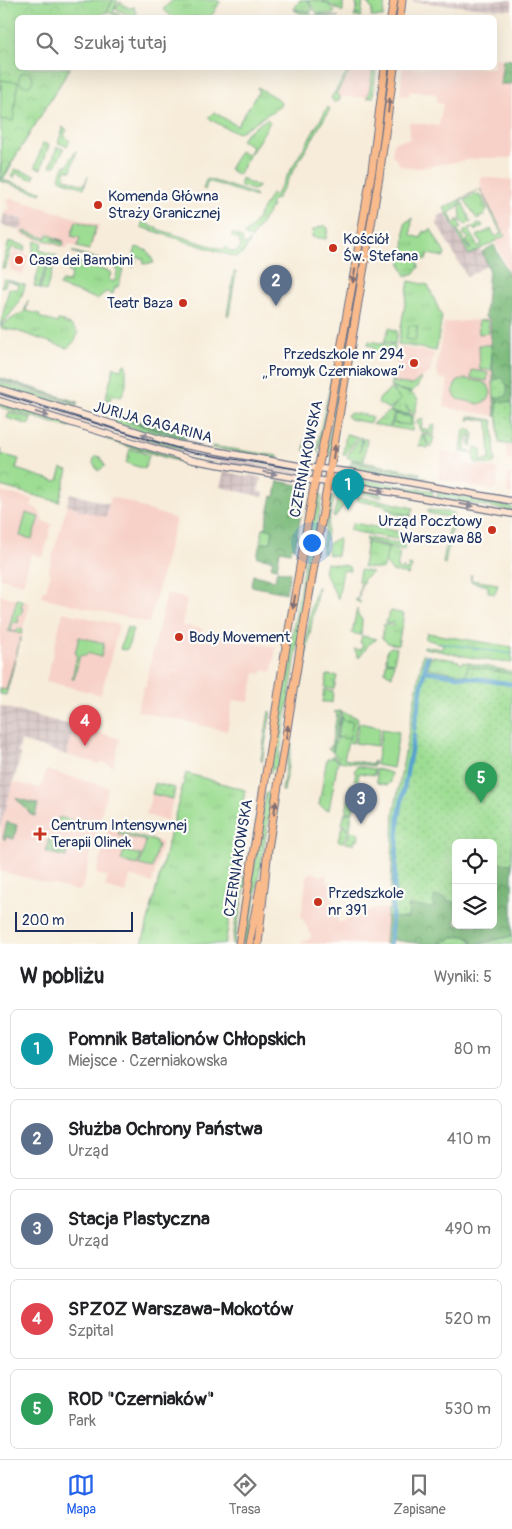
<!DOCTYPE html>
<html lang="pl">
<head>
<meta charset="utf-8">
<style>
	:root { --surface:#fff; --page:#f2f2f2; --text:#202124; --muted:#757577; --line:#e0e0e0; --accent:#2563eb }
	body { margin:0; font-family:Pangolin,sans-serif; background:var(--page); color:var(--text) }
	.controls { position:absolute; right:15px; bottom:15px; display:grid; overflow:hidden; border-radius:8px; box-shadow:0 5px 20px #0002 }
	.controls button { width:45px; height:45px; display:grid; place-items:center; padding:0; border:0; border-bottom:1px solid var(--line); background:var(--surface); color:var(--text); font:25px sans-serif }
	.scale { position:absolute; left:15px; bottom:12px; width:118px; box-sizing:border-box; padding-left:5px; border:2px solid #1b2f5e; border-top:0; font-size:14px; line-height:18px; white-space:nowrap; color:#1b2f5e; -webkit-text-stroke:4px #fdfcf7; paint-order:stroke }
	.you { position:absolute; left:311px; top:542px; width:18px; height:18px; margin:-12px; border:4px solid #fff; border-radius:50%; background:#1a73e8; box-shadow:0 0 0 8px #1a73e833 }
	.badge { display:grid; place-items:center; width:32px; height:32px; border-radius:50%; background:var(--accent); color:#fff; font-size:16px; font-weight:700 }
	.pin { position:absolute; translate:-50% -41px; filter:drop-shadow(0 1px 2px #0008) }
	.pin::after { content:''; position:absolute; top:26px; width:18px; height:15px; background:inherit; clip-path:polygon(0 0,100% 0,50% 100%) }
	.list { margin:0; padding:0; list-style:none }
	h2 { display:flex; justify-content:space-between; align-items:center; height:65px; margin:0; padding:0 20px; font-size:21px }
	h2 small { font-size:16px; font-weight:400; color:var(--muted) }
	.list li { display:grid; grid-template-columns:32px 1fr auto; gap:15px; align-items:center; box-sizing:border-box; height:80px; margin:0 10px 10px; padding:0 10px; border:1px solid var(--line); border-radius:8px }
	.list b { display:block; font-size:19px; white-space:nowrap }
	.list p { margin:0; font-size:16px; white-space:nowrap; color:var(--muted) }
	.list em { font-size:16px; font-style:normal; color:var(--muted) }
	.icon { flex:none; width:28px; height:28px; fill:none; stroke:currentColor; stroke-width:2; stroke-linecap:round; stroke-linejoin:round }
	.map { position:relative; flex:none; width:512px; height:944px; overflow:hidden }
	.search { position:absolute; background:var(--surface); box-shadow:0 5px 20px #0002; left:15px; right:15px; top:15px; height:55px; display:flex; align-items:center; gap:12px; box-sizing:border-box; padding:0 18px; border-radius:8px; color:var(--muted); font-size:19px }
	.sheet { height:515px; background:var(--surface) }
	nav { display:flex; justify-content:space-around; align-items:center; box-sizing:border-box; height:70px; border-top:1px solid var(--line); background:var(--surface); font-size:14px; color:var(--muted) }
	nav a { display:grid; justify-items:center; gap:2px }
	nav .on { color:var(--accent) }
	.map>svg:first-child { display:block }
</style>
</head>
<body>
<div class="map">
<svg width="512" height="944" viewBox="0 0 512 944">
	<defs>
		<pattern id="industrial-grid" width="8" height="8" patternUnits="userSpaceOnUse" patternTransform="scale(1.25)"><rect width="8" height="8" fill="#d2bfc0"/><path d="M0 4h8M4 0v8" fill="none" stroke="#b4a4a7"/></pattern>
		<pattern id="grass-tufts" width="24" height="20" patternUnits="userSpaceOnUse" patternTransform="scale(1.25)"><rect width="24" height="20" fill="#9ddd93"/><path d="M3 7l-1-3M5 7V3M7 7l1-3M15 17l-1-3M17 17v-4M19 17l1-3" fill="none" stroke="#87be81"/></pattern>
		<pattern id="forest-crowns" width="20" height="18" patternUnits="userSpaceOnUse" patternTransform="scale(1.25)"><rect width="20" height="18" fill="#7ebc7d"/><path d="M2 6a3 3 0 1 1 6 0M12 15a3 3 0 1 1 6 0" fill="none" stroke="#66996a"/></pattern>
		<pattern id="park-crowns" width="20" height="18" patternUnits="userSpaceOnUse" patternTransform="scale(1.25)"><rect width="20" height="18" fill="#9ddd93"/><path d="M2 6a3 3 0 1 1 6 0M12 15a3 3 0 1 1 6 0" fill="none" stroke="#87be81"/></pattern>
		<pattern id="garden-dots" width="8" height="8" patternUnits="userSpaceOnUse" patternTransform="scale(1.25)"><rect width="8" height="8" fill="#9ddd93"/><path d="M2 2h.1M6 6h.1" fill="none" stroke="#87be81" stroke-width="1.8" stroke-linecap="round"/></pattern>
	</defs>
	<rect width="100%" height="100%" fill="#fdfcf7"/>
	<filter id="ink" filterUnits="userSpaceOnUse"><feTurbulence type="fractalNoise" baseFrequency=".02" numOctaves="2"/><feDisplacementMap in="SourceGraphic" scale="10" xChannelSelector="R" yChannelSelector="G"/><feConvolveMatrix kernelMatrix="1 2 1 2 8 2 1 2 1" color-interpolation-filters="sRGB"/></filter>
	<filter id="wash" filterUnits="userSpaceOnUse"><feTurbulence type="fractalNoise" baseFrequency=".0096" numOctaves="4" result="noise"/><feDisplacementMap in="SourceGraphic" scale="20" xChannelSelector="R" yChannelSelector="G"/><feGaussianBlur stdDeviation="1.12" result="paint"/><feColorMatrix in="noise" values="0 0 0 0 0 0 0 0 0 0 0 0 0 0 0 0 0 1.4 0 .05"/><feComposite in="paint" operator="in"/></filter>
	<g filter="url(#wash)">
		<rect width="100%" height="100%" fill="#f7ecd9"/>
		<path fill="#f7d1c8" d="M 495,58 L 503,59 L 501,84 L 512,84 L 512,158 L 479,158 L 418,168 L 401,166 L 392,154 L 394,142 L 410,139 L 409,122 L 439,126 L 443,104 L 436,103 L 437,94 L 410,91 L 409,96 L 400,95 L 403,68 L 494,68 Z
			M 352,68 L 373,68 L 368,97 L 334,97 Z
			M 481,177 L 512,180 L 512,277 L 495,241 L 505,235 L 480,189 Z
			M 11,198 L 99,225 L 90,251 L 68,244 L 67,249 L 20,234 L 23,220 L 4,214 L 6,209 L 9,210 L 10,205 L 7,204 L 8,200 Z
			M 14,250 L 29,255 L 23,274 L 10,270 L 11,266 L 9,265 Z
			M 490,319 L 495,416 L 444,407 L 448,380 L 439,378 L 436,370 L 444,323 Z
			M 399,347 L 434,353 L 430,372 L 412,385 L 393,382 Z
			M 506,445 L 512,447 L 512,461 L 506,459 Z
			M 442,452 L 463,455 L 462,463 L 498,469 L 497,487 L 495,487 L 494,491 L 439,479 L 438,477 Z
			M 508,474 L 512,474 L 512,494 L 507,494 L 507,475 Z
			M 0,492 L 33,499 L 31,506 L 36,508 L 40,512 L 43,522 L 52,524 L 43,557 L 31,554 L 23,584 L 0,578 Z
			M 111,497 L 137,504 L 137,506 L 176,519 L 149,623 L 41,597 L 43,590 L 46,590 L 51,573 L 48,572 L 67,505 L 105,517 Z
			M 167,593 L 187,599 L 182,625 L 202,629 L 202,633 L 276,647 L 272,672 L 263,670 L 262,674 L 255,673 L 249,702 L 233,700 L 227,731 L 137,711 L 144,686 L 146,686 L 153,651 Z
			M 0,595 L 30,603 L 6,690 L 0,689 Z
			M 63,612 L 119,625 L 101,695 L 46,681 Z
			M 74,726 L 118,738 L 120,740 L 113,767 L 101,761 L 100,764 L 67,755 Z
			M 46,770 L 108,787 L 97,831 L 95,834 L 96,834 L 82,888 L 78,891 L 0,871 L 0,828 L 13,782 L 39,788 L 41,787 Z
			M 152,794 L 173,799 L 167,821 L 146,815 Z
			M 111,820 L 121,823 L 120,831 L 162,842 L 152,883 L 130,876 L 126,893 L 105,887 L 108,877 L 96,874 Z
			M 311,872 L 321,876 L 327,875 L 326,881 L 331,882 L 331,892 L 339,923 L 377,908 L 385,909 L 388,912 L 385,944 L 299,944 L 312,937 L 301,916 L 307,875 Z"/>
		<path fill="url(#industrial-grid)" d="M 413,0 L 512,0 L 512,10 L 413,2 Z
			M 445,213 L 469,255 L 480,249 L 488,265 L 467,277 L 436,222 L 439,220 L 437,217 Z
			M 4,214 L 24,220 L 21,230 L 1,225 Z
			M 224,471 L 248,477 L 250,475 L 261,478 L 258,491 L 264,493 L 263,497 L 220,487 Z
			M 70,493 L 109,504 L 106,517 L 78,510 L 78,508 L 67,505 Z
			M 0,706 L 74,726 L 67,755 L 21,741 L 18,752 L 21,755 L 0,828 Z"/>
		<path fill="#d2bfc0" d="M 0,393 L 192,452 L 191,456 L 0,396 Z
			M 202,454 L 248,462 L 302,469 L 302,471 L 259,464 L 252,464 L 301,473 L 301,475 L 207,460 L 201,458 Z"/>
		<path fill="url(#grass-tufts)" stroke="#5c8678" d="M 113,0 L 118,1 L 113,12 L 125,17 L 120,17 L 107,12 Z
			M 173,0 L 216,0 L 220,2 L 211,17 L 173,18 L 163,9 Z
			M 300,0 L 307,0 L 313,10 L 311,12 L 294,9 Z
			M 308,0 C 319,0 328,2 335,11 L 333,14 L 317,13 Z
			M 321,0 L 343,0 L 343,12 Z
			M 356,0 L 363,0 L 361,17 L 354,17 L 355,14 L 359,14 L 355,13 L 357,6 L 359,7 L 356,5 Z
			M 377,0 L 385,0 L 383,17 L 371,17 L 372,9 L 367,3 L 376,3 Z
			M 120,2 L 129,8 L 135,7 L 134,9 L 137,14 L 135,17 L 115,9 Z
			M 294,10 L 310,13 L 313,17 L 317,14 L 339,17 L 306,17 Z
			M 70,68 L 11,164 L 12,165 L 3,180 L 42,192 L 41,194 L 0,181 L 0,165 Z
			M 350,68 L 352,68 L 336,94 L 340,97 L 340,99 L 335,103 L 331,98 Z
			M 258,87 L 279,100 L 281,104 L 279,107 L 238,133 L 224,127 L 208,118 L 214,112 L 237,126 L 259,91 L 257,88 Z
			M 328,107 L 330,109 L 276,200 L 274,199 L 270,205 L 272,206 L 257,230 L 255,232 L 252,239 L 244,235 L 254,224 L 271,194 L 275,196 Z
			M 267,119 L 270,122 L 252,152 L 250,151 L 252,146 L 241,140 L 247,132 Z
			M 62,127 L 67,130 L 64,135 L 70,141 L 67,146 L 58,143 L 63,129 Z
			M 77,150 L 71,171 L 66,169 L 64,178 L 84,185 L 88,176 L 84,188 L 61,180 L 59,177 L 65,165 L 68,165 L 71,160 L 70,159 Z
			M 240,151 L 247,155 L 249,152 L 251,153 L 238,175 L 229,169 Z
			M 14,169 L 35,175 L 34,178 L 31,179 L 16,173 L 14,178 L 11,177 Z
			M 242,178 L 251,184 L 252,183 L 259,187 L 253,190 L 241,186 L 240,181 Z
			M 209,179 L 254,194 L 256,197 L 208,181 L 205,190 L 203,189 L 206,180 Z
			M 480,189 L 505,236 L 469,255 L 444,208 L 478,190 L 461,200 L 458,207 L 449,213 L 454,224 L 457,222 L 456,220 L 459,220 L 461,228 L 457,230 L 458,233 L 460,233 L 470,250 L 471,249 L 466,241 L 469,239 L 466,235 L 464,236 L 464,231 L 481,223 L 483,226 L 477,229 L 475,228 L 477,230 L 475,231 L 472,227 L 468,229 L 478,247 L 482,244 L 477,236 L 491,229 L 496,237 L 501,233 Z
			M 374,194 L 330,456 L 326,455 L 370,198 Z
			M 476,194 L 481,196 L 487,209 L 484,215 L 477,219 L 465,200 Z
			M 462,202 L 471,222 L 466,225 L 461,221 L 460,206 Z
			M 412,218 L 411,235 L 421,238 L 423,231 L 426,232 L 431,229 L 445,254 L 444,257 L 428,254 L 426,260 L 420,258 L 418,260 L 419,267 L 414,274 L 409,274 L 408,276 L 406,276 L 401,265 L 401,257 L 404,255 L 405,223 Z
			M 143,221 L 152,227 L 157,227 L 157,229 L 224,250 L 225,247 L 232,252 L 238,251 L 241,246 L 238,239 L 231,236 L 233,233 L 243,239 L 242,243 L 246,245 L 249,241 L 250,242 L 242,254 L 235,257 L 141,227 Z
			M 324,225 L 328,228 L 326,239 L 312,237 L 313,230 Z
			M 35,241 L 42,243 L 40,250 L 57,256 L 46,291 L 40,289 L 50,259 L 32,253 Z
			M 136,247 L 148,251 L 154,263 L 143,264 L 144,259 L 137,257 L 134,267 L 131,266 Z
			M 72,252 L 75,252 L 124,267 L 118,287 L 115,287 L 113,294 L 106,292 L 97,299 L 59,286 L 62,281 L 69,282 L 72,273 L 68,272 L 73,261 L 111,272 L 109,280 L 114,282 L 118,270 L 115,268 L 116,267 Z
			M 42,258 L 48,260 L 39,288 L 34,286 Z
			M 234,272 L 236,272 L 229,315 L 227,315 Z
			M 4,279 L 25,285 L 25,286 L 19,303 L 0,327 L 9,288 L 17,290 L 19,285 L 7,281 L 5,286 L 1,287 Z
			M 409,281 L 428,285 L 442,317 L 436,351 L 398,344 Z
			M 28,300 L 26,311 L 40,314 L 39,317 L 57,323 L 58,320 L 64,321 L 64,323 L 71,325 L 78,333 L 75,341 L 67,348 L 17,331 L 1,328 L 6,322 L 24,312 Z
			M 389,328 L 397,331 L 395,344 L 384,342 Z
			M 369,341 L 395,346 L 393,360 L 391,354 L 374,352 L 374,347 L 368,345 Z
			M 124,364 L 126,365 L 126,386 L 121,397 L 112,395 L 110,400 L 105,400 L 114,367 L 121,369 Z
			M 332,370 L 334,371 L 318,453 L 316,450 L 331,381 Z
			M 392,376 L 394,377 L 393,382 L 412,385 L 421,378 L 418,386 L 411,392 L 390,387 Z
			M 0,382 L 76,406 L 75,411 L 0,386 Z
			M 391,388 L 411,393 L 418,399 L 414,415 L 405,405 L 411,415 L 389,411 L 401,400 L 389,409 L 378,403 L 380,398 L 390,389 L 400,399 Z
			M 0,403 L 70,425 L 70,428 L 0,407 Z
			M 9,412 L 31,418 L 29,425 L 7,418 Z
			M 388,412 L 394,413 L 392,422 L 389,427 L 372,424 Z
			M 351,413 L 371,416 L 372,417 L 370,423 L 349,419 L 347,415 Z
			M 395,413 L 414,416 L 412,431 L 390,427 L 393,423 L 410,425 L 411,417 L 395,414 Z
			M 78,416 L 184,448 L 183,450 L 78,417 Z
			M 469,416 L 492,420 L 493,422 L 495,461 L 492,465 L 476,463 L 474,460 L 474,454 L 472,454 L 474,453 L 475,447 L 481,449 L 481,461 L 490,460 L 488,421 L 470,418 L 470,421 L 468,420 Z
			M 116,418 L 186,440 L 185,444 L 114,423 Z
			M 154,419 L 185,429 L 187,426 L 195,428 L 191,436 L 153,424 Z
			M 418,419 L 423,419 L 421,428 L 430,430 L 431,424 L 435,425 L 434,435 L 421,432 L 417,423 Z
			M 464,429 L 473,431 L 472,433 L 474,434 L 472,447 L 470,446 L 470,443 L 469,442 L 469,441 L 472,441 L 473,439 L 469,438 L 471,437 L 471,435 L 468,434 L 467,442 L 465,442 L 465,450 L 471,451 L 471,453 L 461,452 Z
			M 346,434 L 358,437 L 344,456 L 343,454 Z
			M 422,434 L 434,437 L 431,448 L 423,435 L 429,448 L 419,446 Z
			M 360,437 L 362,438 L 360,452 L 363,439 L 367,439 L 364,461 L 348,458 L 347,456 Z
			M 212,446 L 278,456 L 278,459 L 212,448 Z
			M 130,449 L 149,455 L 145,469 L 126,463 Z
			M 352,460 L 420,473 L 420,475 L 351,462 Z
			M 350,464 L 427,478 L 420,480 L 350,468 Z
			M 348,477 L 433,491 L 432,497 L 347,482 Z
			M 346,488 L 369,491 L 382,495 L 381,497 L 346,490 Z
			M 438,492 L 512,507 L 512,511 L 437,497 Z
			M 316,494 L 322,495 L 278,765 L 270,773 L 278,719 Z
			M 342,494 L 384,501 L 406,514 L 411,514 L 411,517 L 394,514 L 380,502 L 381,505 L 358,501 L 357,497 Z
			M 331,496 L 334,498 L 328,524 L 324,554 L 322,553 L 322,545 Z
			M 428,510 L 454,513 L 453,518 L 428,513 Z
			M 450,520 L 453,520 L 445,564 L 443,563 Z
			M 353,523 L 407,533 L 407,537 L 406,537 L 404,541 L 401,540 L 356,532 L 350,530 Z
			M 265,528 L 273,530 L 271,542 L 260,544 L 263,529 Z
			M 338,538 L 339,541 L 337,556 L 327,554 L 329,543 Z
			M 367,538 L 405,544 L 404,550 L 365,540 Z
			M 388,547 L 400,552 L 397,569 L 402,570 L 403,567 L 404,570 L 408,570 L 409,565 L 412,566 L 408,575 L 392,571 L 385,562 Z
			M 326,563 L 348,566 L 350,568 L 350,571 L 343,570 L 338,599 L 324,571 Z
			M 360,570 L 372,572 L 363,579 L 364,582 L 361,585 L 358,601 L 361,602 L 360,603 L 355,600 L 358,599 L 361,582 L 358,581 Z
			M 471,574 L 471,580 L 498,584 L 495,594 L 488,592 L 488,586 L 471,582 Z
			M 317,587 L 318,587 L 301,686 L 299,686 L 311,608 Z
			M 17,599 L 24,601 L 20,607 L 23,608 L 20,616 L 18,615 L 17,618 L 19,619 L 18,623 L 13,622 L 11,631 L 16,632 L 19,628 L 23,630 L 22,634 L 8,631 Z
			M 357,609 L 357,613 L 362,620 L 361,635 L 352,633 Z
			M 391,611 L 404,614 L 398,645 L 388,643 L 382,638 L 384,624 L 389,625 L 391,627 L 394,625 L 392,622 L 390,624 L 385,622 Z
			M 127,627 L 133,629 L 128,648 L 125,650 L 120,649 Z
			M 427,633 L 512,647 L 512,663 L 490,661 L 424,648 L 424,646 L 442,649 L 443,644 L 425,639 Z
			M 362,636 L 377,639 L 369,644 L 359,658 L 354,649 L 361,650 L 363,644 L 360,643 Z
			M 21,637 L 6,695 L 0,694 L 0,689 L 6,690 Z
			M 391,647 L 397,648 L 394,662 L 386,661 L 387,650 Z
			M 430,656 L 430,658 L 433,659 L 433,656 L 459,661 L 459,663 L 462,664 L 463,662 L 510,671 L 512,672 L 512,674 L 468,666 L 466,675 L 428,668 Z
			M 386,662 L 394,663 L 392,676 L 385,672 Z
			M 327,675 L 337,676 L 334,689 L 325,688 Z
			M 324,690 L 333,691 L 332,703 L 329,702 L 322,702 Z
			M 269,711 L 271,712 L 262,762 L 261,759 Z
			M 339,711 L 340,713 L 332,752 L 328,748 L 331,747 L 337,714 L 334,712 Z
			M 340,711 L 358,718 L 353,743 L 348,742 L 344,759 L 373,764 L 374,761 L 374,766 L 339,761 L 333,753 L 335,742 L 339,737 L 349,739 L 352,722 L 341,720 L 338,738 L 336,739 L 341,716 L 343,719 Z
			M 290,742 L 292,743 L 284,791 L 282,791 Z
			M 332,755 L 338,761 L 329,810 L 325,809 L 319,805 L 327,758 L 332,758 Z
			M 357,766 L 374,769 L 375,775 L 359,773 L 358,781 L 354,780 L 356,773 L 354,772 Z
			M 376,769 L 391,773 L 390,783 L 387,785 L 377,783 Z
			M 186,773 L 245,790 L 242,808 L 248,819 L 225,944 L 142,944 Z
			M 354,783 L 357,783 L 353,812 L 346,812 L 351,784 Z
			M 266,793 L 273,795 L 247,944 L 242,944 Z
			M 345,813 L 352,813 L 350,829 L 342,824 Z
			M 59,817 L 78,822 L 77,826 L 58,825 Z
			M 342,826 L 350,830 L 343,842 L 338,841 Z
			M 351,831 L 359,833 L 358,840 L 355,839 L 354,844 L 345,843 Z
			M 243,876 L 246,880 L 234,944 L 232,944 Z
			M 463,935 L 469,938 L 474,944 L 438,944 L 446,940 Z
			M 512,936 L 512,944 L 477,944 Z"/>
		<path fill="url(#forest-crowns)" stroke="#4c766e" d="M 503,59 L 512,60 L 512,84 L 500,84 Z
			M 494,245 L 512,281 L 512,403 L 508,402 L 503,417 L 495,416 L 490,319 L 485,317 L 489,269 L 482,252 Z
			M 0,378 L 78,402 L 77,404 L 0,380 Z
			M 118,414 L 186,436 L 186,439 L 116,417 Z
			M 307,434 L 310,435 L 311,442 L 314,444 L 313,451 L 311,452 L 304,450 Z
			M 108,437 L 181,459 L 180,462 L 107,440 Z
			M 278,481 L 299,485 L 305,491 L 295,548 L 291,547 L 290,552 L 280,550 L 277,568 L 271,567 L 273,560 L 257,557 L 260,544 L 271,542 L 273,530 L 265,528 L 272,496 L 275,497 Z
			M 277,570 L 290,573 L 286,593 L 251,586 L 253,575 L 275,580 Z
			M 15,798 L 38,804 L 35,816 L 31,815 L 30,813 Z
			M 7,822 L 17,825 L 14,839 L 6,837 L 5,840 L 3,838 Z
			M 49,838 L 57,840 L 57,843 L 61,845 L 63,842 L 69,843 L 66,857 L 45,852 Z
			M 493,862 L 512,864 L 512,936 L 477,944 L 474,944 C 472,941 469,937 465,936 C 458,934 443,943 435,944 C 419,944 408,942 392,940 L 391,944 L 385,944 L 387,917 L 408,918 L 409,905 L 433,896 L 447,898 L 447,901 L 456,902 L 456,925 L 493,925 Z"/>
		<path fill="url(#park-crowns)" stroke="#5c8678" d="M 0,0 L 113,0 L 106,13 L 104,12 L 101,17 L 18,18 L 18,68 L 70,68 L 1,180 Z
			M 488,320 L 489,333 L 479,334 L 478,321 Z
			M 409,325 L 418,327 L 415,341 L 406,339 Z
			M 0,449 L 2,450 L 1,454 L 19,459 L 16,469 L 55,481 L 58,480 L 62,468 L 68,470 L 59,502 L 0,486 Z
			M 97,456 L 100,457 L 105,466 L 98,471 L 93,463 L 94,458 Z
			M 367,541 L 369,543 L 388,547 L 384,568 L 380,569 L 363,567 Z
			M 341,720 L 353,722 L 349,739 L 337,737 Z"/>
		<path fill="url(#garden-dots)" stroke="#5c8678" d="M 373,68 L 376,68 L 373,97 L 367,98 L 369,93 Z
			M 43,143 L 49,145 L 41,169 L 35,167 Z
			M 57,147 L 64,149 L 55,166 L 50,167 Z
			M 9,241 L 26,246 L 24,251 L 12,247 L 5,269 L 2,268 Z
			M 503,378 L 507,386 L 507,396 L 494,398 L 493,380 Z
			M 497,401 L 512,403 L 512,445 L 499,443 Z
			M 338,498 L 343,506 L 335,517 L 333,517 Z
			M 384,501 L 413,508 L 411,514 C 400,515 390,510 384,501 Z
			M 423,654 L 430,656 L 428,668 L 466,675 L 468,666 L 512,674 L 512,864 L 493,862 L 493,843 L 456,843 L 456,902 L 447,901 L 446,898 L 434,896 L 433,908 L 409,905 L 408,918 L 387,917 L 388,909 L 390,909 L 394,813 Z
			M 155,783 L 175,788 L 173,799 L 152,794 Z"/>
		<path fill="#9ddd93" stroke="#5c8678" d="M19 79a7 7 0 1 1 14 0a7 7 0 1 1-14 0Z
			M 1,80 L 18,82 L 13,121 L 0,119 Z
			M 76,221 L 96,227 L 89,250 L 77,247 L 80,238 L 71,236 Z
			M 24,231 L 46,238 L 48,234 L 53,236 L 53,237 L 64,241 L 52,239 L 64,243 L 63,246 L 23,233 Z
			M 479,345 L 491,345 L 492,370 L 480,370 Z
			M 472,370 L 488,373 L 487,381 L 471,378 Z
			M 466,379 L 482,382 L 488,385 L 491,393 L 488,400 L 479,404 L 458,399 C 452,394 452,387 458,381 Z
			M 395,414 L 411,417 L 410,425 L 393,423 Z
			M 26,513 L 39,517 L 32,539 L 20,536 Z
			M 79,637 L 104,643 L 101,657 L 87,653 L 86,656 L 80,655 L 74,679 L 72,679 L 77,654 L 75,653 Z
			M 359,723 L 380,727 L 377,746 L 355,743 Z
			M 382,729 L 399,732 L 393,768 L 376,765 Z
			M 119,832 L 156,841 L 156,844 L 158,845 L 152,868 L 140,865 L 146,841 L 118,834 Z
			M 124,851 L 141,855 L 138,865 L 121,861 Z"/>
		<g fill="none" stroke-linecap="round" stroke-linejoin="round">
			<path stroke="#56a2ce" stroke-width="1" d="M 440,643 L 512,654"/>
			<path stroke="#56a2ce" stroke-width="4.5" d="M 425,671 L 512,684
				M 414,729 L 427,657
				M 390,944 L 399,816 L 414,734"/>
		</g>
	</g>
	<g filter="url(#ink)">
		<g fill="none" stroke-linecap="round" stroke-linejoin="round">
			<defs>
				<path id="secondary" d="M 0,389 L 177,444 L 306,467 L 351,472 L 512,501
					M 0,401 L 192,460 L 307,480 L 344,484 L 512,514"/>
				<path id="primary" d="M 391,18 L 394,0
					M 400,18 L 402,0
					M 239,944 L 286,647 L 313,492 L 330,412 L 372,170 L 385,68
					M 249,944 L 261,883
					M 258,944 L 268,849 L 292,697 L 379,177 L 394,68"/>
			</defs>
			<use href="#secondary" stroke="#687189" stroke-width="8"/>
			<use href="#primary" stroke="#687189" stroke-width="9"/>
			<use href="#secondary" stroke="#fde4d1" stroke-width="5.5"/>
			<use href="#primary" stroke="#fabb8c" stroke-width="7"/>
			<path stroke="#1b2f5e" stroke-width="1" d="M 0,394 L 189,452 L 302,470"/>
		</g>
		<defs><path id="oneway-solid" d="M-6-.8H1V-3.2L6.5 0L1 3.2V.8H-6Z" transform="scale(1.25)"/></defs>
		<g fill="#7f6e73">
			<use href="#oneway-solid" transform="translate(389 105) rotate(-83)"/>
			<use href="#oneway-solid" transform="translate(354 276) rotate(100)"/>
			<use href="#oneway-solid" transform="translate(334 452) rotate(-81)"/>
			<use href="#oneway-solid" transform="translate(294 602) rotate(100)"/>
			<use href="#oneway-solid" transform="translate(287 732) rotate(-82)"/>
			<use href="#oneway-solid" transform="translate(275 808) rotate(-81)"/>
		</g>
		<g fill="#8c8a98">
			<use href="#oneway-solid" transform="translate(42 414) rotate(18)"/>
			<use href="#oneway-solid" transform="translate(148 436) rotate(-163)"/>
			<use href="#oneway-solid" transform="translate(270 473) rotate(9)"/>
			<use href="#oneway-solid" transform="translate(378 490) rotate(10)"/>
			<use href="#oneway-solid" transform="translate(466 505) rotate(10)"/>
		</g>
	</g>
	<g fill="#c8321e" stroke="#fdfcf7" stroke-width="2">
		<circle cx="98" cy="205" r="5"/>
		<circle cx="333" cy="248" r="5"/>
		<circle cx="19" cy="260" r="5"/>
		<circle cx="183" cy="303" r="5"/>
		<circle cx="414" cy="363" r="5"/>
		<circle cx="492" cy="530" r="5"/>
		<circle cx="179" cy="637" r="5"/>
		<path d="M37.5 826.5h5v5h5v5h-5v5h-5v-5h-5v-5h5z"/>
		<circle cx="318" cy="902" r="5"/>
	</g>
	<g text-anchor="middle" stroke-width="4.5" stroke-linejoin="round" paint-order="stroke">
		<g font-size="15" fill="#1b2f5e" stroke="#fdfcf7" text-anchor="start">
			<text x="108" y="201">Komenda Główna<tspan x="108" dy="17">Straży Granicznej</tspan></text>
			<text x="343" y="244">Kościół<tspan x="343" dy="17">Św. Stefana</tspan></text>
			<text x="29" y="265">Casa dei Bambini</text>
			<text x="173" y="308" text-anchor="end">Teatr Baza</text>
			<text x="404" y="359" text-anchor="end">Przedszkole nr 294<tspan x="404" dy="17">„Promyk Czerniakowa”</tspan></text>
			<text x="482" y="526" text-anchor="end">Urząd Pocztowy<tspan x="482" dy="17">Warszawa 88</tspan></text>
			<text x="189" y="642">Body Movement</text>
			<text x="51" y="830">Centrum Intensywnej<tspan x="51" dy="17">Terapii Olinek</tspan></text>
			<text x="328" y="898">Przedszkole<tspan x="328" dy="17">nr 391</tspan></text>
		</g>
		<g font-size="15" fill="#1b2f5e" stroke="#fdfcf7">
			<text transform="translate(153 422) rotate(15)" y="5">JURIJA GAGARINA</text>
			<text transform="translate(306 459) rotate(-79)" y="5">CZERNIAKOWSKA</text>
			<text transform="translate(238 858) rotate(-81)" y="5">CZERNIAKOWSKA</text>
		</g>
	</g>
</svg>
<div class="controls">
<button><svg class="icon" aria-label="locate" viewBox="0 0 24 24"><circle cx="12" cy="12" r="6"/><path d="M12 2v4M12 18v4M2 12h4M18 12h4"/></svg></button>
<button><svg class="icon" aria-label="layers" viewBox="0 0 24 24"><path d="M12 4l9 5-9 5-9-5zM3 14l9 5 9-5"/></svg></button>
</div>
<div class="scale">200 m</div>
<div class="you"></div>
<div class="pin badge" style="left:348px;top:510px;background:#0f9aa8">1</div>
<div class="pin badge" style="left:276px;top:306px;background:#5c6f8a">2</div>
<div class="pin badge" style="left:361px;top:824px;background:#5c6f8a">3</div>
<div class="pin badge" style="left:85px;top:746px;background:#e0444e">4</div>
<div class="pin badge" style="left:481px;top:803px;background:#2e9e5b">5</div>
<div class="search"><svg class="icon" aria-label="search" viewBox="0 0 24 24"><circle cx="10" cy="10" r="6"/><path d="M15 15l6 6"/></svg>Szukaj tutaj</div>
</div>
<section class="sheet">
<h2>W pobliżu<small>Wyniki: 5</small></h2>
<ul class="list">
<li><span class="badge" style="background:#0f9aa8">1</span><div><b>Pomnik Batalionów Chłopskich</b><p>Miejsce · Czerniakowska</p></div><em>80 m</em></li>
<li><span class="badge" style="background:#5c6f8a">2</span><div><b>Służba Ochrony Państwa</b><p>Urząd</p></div><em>410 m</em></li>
<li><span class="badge" style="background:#5c6f8a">3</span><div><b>Stacja Plastyczna</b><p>Urząd</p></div><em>490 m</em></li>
<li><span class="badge" style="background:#e0444e">4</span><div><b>SPZOZ Warszawa-Mokotów</b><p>Szpital</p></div><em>520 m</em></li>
<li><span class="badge" style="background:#2e9e5b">5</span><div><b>ROD &quot;Czerniaków&quot;</b><p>Park</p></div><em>530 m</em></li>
</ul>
</section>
<nav>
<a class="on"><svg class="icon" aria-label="map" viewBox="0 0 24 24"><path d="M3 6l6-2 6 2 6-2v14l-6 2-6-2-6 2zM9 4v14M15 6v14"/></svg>Mapa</a>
<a><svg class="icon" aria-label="directions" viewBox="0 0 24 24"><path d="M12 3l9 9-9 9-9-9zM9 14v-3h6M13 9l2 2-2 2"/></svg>Trasa</a>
<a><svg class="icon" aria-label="saved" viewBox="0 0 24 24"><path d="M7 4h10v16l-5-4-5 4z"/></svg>Zapisane</a>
</nav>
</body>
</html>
